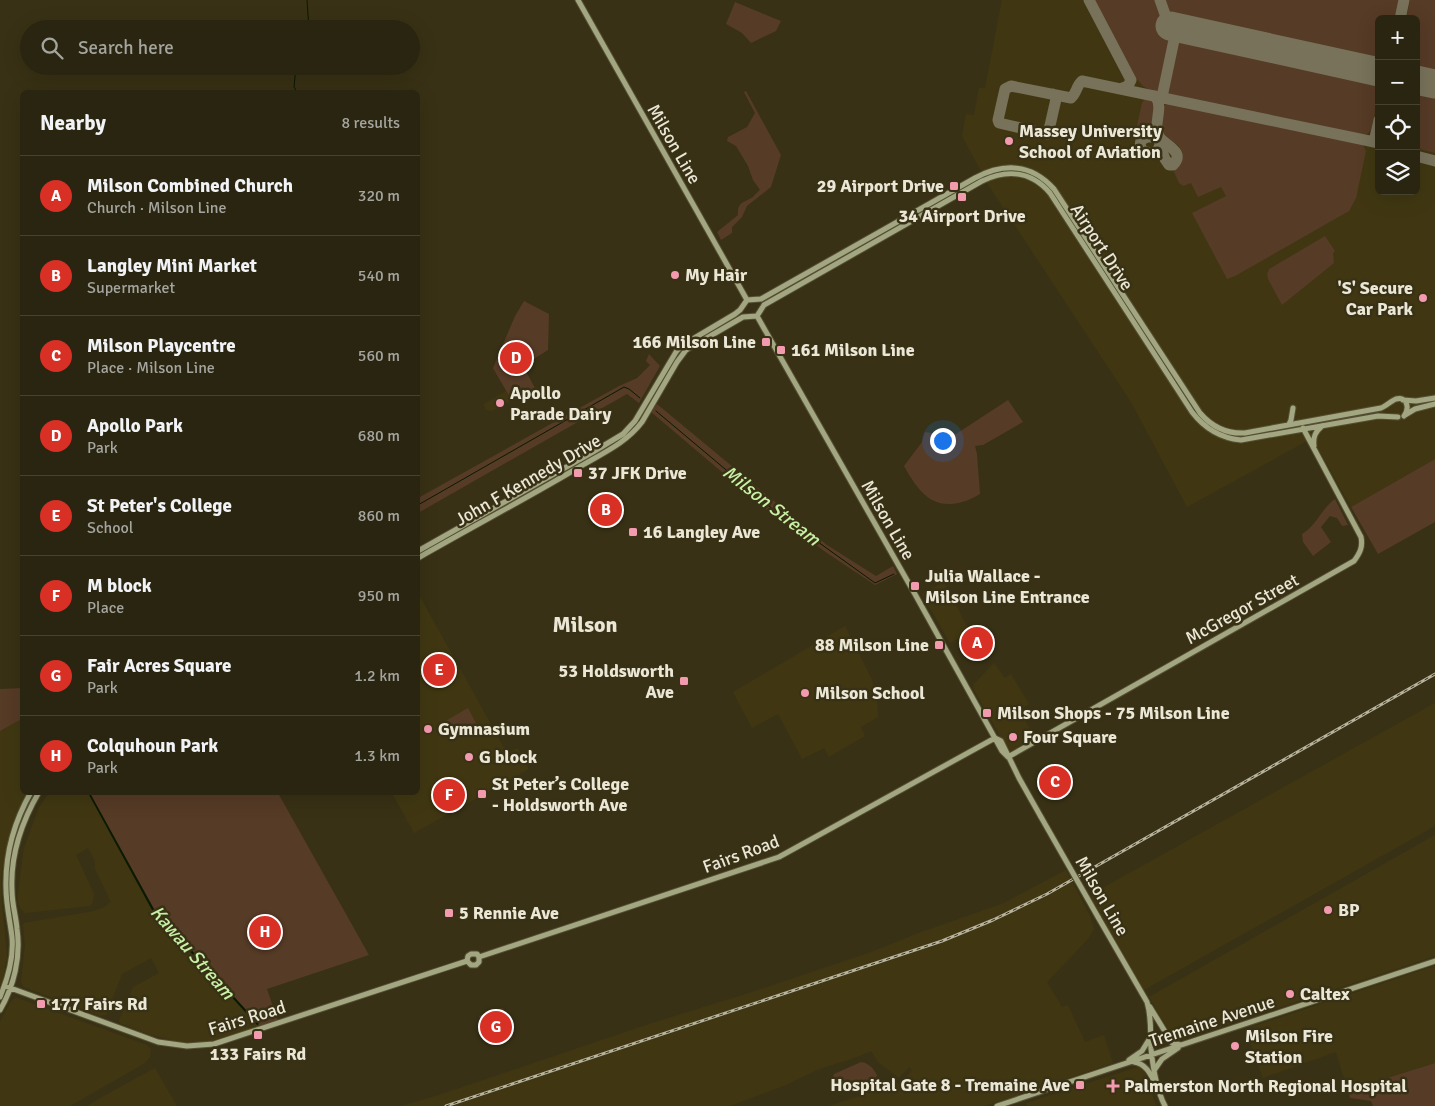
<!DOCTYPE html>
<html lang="en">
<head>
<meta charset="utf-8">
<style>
	:root { --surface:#2a2510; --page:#322d19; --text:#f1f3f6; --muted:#a5a59f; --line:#464230; --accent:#d93025 }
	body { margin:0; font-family:Signika,sans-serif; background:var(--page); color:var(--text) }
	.controls { position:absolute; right:15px; top:15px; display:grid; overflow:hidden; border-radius:8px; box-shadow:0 5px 20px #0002 }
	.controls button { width:45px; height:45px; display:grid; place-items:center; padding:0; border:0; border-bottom:1px solid var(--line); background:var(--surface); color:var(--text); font:25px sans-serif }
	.you { position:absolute; left:942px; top:440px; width:18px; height:18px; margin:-12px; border:4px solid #fff; border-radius:50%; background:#1a73e8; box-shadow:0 0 0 8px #1a73e833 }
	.badge { display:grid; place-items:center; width:32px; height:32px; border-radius:50%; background:var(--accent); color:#fff; font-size:16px; font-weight:700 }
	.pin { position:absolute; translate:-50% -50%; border:2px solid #fff; box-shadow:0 1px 5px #0006 }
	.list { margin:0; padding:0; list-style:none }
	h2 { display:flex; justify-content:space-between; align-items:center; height:65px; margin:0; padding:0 20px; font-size:21px }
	h2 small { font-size:16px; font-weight:400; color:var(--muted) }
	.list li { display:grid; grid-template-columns:32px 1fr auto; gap:15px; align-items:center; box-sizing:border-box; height:80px; padding:0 20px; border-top:1px solid var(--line) }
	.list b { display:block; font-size:19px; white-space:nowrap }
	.list p { margin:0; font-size:16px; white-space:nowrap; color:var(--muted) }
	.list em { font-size:16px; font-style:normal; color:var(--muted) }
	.icon { flex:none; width:28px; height:28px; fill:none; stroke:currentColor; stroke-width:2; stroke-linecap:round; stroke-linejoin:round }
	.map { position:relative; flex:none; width:1435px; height:1106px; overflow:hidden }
	.search { position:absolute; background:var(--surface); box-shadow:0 5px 20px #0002; left:20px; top:20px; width:400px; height:55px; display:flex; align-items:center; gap:12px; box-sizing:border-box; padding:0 18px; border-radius:28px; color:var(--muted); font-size:19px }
	.panel { position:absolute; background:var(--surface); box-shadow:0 5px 20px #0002; left:20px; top:90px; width:400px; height:705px; border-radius:8px }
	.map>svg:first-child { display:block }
</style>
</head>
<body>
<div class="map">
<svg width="1435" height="1106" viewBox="0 0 1435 1106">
	<rect width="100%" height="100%" fill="#383115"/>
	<path fill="#403712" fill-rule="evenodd" d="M 1002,0 L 1435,0 L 1435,459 L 1351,507 L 1314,441 L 1305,442 L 1187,507 L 1131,402 L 989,186 L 962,136 L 966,114 L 974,115 L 979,88 L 985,88 ZM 1379,19 L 1416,19 L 1416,191 L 1379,191 Z
		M 506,391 L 511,401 L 492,411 L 486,410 L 484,405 L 484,404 Z
		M 612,500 L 616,507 L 616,514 L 601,523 L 594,510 Z
		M 944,582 L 970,632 L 950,643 L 922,594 Z
		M 418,593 L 507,753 L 518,748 L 529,769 L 414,833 L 392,793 L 418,792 Z
		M 845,626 L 872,680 L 877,694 L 878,717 L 861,727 L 865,736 L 829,757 L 824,748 L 802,759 L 778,714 L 752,728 L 733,692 Z
		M 994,663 L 1005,678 L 1011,674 L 1029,704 L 1019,710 L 1035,737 L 1011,751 L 1008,750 L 973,688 L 974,684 Z
		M 1435,703 L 1435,826 L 1144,990 L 1090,895 Z
		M 22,719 L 22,792 L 28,793 L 13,824 L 3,864 L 1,875 L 2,904 L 7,956 L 3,979 L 0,987 L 0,731 Z
		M 49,793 L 89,793 L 261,1027 L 213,1041 L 193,1043 L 175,1041 L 148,1034 L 120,1023 L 119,1020 L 133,987 L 159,973 L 151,958 L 122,974 L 106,1015 L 100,1016 L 24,987 L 21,982 L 25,946 L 23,925 L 24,923 L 94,911 L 103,908 L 111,902 L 95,869 L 95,861 L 88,848 L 76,855 L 94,894 L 93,902 L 90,906 L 25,913 L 21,909 L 18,904 L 18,893 L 24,848 L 39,807 Z
		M 1435,835 L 1435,956 L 1176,1042 L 1149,997 Z
		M 1066,870 L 1090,916 L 1094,929 L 1088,939 L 1047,982 L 1062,1007 L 1068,1005 L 1085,1042 L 1104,1035 L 1113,1063 L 984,1106 L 829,1106 L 902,1082 L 912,1070 L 909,1067 L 899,1078 L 878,1062 L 871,1051 L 852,1059 L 819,1069 L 786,1085 L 730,1106 L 401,1106 L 439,1095 L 649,1024 L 749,993 L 869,953 L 916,934 L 1004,903 Z
		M 1435,966 L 1435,1063 L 1365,1085 L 1362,1081 L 1346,1085 L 1336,1052 L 1263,1078 L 1245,1029 Z
		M 17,998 L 147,1045 L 151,1049 L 150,1057 L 145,1063 L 70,1106 L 0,1106 L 0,1022 L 10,1003 L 13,999 Z
		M 1138,1067 L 1144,1070 L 1156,1106 L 1027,1106 L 1026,1103 Z
		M 155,1068 L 177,1106 L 87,1106 L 102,1097 Z"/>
	<path fill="#563b26" d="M 1094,0 L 1399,0 L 1395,19 L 1379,19 L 1379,95 L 1371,130 L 1367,134 L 1360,135 L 1153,92 L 1143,86 L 1136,78 Z
		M 1410,0 L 1435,0 L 1435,153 L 1416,148 L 1416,19 L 1406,19 Z
		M 735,2 L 781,21 L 776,31 L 751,43 L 742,33 L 726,24 Z
		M 746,91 L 781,155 L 771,187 L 747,206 L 742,217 L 732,227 L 732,233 L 721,240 L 717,232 L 738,215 C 737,201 745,203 754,196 C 754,196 759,190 760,190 L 753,180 L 748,166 L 736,146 L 727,141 L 728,137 L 747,127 L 755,113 L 744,92 Z
		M 1149,98 C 1160,105 1155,119 1155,130 L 1153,133 L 1146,130 L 1136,130 L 1142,103 L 1144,100 Z
		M 1172,103 L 1358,142 L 1358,144 L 1363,145 L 1366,151 L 1356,198 L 1349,211 L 1235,276 L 1227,279 L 1192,213 L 1226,196 L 1221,187 L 1198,197 L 1191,183 L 1183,186 L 1179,183 L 1174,172 C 1179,161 1187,152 1175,143 C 1171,140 1167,140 1163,138 C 1158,128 1158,111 1166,104 Z
		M 1325,236 L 1335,251 L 1333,253 L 1334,263 L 1282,305 L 1268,279 L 1267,274 L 1269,269 Z
		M 524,301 L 549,314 L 548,350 L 523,366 L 535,388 L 512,401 L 493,368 L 515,316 Z
		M 649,354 L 660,366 L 639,403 L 627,394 L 418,513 L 418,498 L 619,386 L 637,378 L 650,365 L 646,361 Z
		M 1008,400 L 1023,422 L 983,445 L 975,446 L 977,454 L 980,494 C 974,497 968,501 962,502 C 931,511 917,489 904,466 L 922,442 L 925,432 L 945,435 L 956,434 Z
		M 657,404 L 827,545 L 876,576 L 893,566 L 897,574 L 875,585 L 827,553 L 769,512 L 651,412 Z
		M 1435,459 L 1435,522 L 1378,554 L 1351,507 Z
		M 1335,499 L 1348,525 L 1342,526 L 1337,518 L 1330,516 L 1321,527 L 1331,542 L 1313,556 L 1303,542 L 1302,534 C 1316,526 1322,508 1335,499 Z
		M 22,688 L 22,719 L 0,731 L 0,689 Z
		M 468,708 L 477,725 L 451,740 L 442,723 Z
		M 89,793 L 278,793 L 369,955 L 267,989 L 278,1021 L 261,1027 L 153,909 Z
		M 503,1008 L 513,1037 L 489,1045 L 479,1016 Z
		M 861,1062 C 869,1063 873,1068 877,1075 L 875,1080 C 863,1084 844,1093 833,1085 L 832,1079 L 834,1074 Z
		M 1435,1063 L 1435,1106 L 1373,1106 L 1371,1101 L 1350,1098 L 1346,1085 L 1362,1081 L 1365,1085 Z"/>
	<path fill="#0a1a00" d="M 88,793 L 90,793 L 154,909 L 259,1024 L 257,1025 L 152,910 Z"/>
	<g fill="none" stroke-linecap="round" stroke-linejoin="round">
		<path stroke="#0a1a00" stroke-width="1" d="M 307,0 L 309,29
			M 296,66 L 294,87 L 297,92
			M 656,411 L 775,511 L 875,583 L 894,574
			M 418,505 L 624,387 L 629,389 L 640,398"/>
		<path stroke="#78725a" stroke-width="11" d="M 1089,0 L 1131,80 L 1128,86 L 1120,89
			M 1160,0 L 1174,40 L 1162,97
			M 1400,19 L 1404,0
			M 1053,94 L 1056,99 L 1049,130 L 1047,134 L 999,123 L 998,120 L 1005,89 L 1011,86 L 1071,98 C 1077,93 1076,86 1082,81 L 1379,143
			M 1155,96 C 1165,108 1151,126 1160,138 C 1165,145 1186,152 1173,165 L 1169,165 L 1165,159 L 1160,146
			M 1158,133 L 1160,146 L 1156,152 C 1149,153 1143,153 1140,146 L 1141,140 L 1147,137 L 1155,137 Z
			M 1374,142 L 1379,120
			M 1416,156 L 1435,161"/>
		<path stroke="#78725a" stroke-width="29" d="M 1170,26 L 1379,72
			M 1416,80 L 1435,84"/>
		<defs>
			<path id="secondary" d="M 578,0 L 747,300
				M 757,316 L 916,596 L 1002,751 L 1008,757
				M 1403,400 L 1416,401 L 1435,398
				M 1405,415 L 1415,409 L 1435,404
				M 1289,424 L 1291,420 L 1293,408
				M 1314,446 C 1313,437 1315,432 1322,426
				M 418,551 L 593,452 L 623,434 L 635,421 L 676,352 L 681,346 L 735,314 L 740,310 L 747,300 L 761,299 L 975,178 C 1003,163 1031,163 1054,189 L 1200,413 C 1212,427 1227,434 1245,433 L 1381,408 C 1386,406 1391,401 1396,399 C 1407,396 1410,408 1404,416
				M 418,558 C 472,527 527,498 581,466 C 603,453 626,443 642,422 L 677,362 L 686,350 L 743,317 L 757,316 L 764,305 L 982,181 C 1007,169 1031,171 1050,193 L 1192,412 C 1205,429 1220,438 1241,440 L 1378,416 L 1398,417
				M 995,738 L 1001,741 L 1019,778 L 1041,817
				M 1008,757 L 1354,561 C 1360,553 1363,547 1361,537 L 1303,428
				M 1098,917 L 1147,1002 C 1152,1018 1150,1033 1151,1049 C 1153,1068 1156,1089 1165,1106
				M 479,957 L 779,857 L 995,738
				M 467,961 L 471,965 L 476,965 L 479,962 L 479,957
				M 467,961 L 468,956 L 471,954 L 477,954 L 479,957
				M 5,986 L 158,1042 L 187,1046 L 214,1044 L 467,961
				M 0,997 C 8,978 14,958 12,937 C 10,921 6,904 6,888 C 5,853 14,822 31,792
				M 1150,1007 L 1172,1043 L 1181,1045
				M 0,1010 C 14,986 21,957 17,929 C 16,916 12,904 12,891 C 10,855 21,823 39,792
				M 1129,1060 L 1142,1051 L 1150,1038
				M 1134,1062 C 1146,1064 1150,1073 1155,1083
				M 1155,1069 L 1162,1059 L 1178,1048
				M 997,1106 L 1435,961"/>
		</defs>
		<use href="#secondary" stroke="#554e34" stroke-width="7"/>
		<use href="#secondary" stroke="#a2a681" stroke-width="5"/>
		<defs>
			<path id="rail" d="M 446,1106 L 942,941 L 993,920 L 1047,894 L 1435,674"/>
		</defs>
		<use href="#rail" stroke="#b7b39e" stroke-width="3"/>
		<use href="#rail" stroke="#383115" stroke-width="1" stroke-dasharray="4" stroke-linecap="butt"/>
		<defs>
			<path id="secondary-bridge" d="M 1041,817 L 1098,917"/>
		</defs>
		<use href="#secondary-bridge" stroke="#554e34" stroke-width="7" stroke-linecap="butt"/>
		<use href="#secondary-bridge" stroke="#a2a681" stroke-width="5"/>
	</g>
	<g fill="#f29aae" stroke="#383115" stroke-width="2">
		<circle cx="1009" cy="141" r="5"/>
		<rect x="949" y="181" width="10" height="10" rx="2.5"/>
		<rect x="957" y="192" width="10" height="10" rx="2.5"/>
		<circle cx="675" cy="275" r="5"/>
		<circle cx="1423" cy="298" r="5"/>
		<rect x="761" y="337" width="10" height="10" rx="2.5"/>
		<rect x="776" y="345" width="10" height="10" rx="2.5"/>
		<circle cx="500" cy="403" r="5"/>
		<rect x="573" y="468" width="10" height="10" rx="2.5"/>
		<rect x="628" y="527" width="10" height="10" rx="2.5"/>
		<rect x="910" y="581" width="10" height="10" rx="2.5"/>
		<rect x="934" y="640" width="10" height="10" rx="2.5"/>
		<rect x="679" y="676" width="10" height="10" rx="2.5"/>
		<circle cx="805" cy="693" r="5"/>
		<rect x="982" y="708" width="10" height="10" rx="2.5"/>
		<circle cx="428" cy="729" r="5"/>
		<circle cx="1013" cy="737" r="5"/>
		<circle cx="469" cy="757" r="5"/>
		<rect x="477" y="789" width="10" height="10" rx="2.5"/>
		<circle cx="1328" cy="910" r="5"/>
		<rect x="444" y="908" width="10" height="10" rx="2.5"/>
		<circle cx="1290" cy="994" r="5"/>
		<rect x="36" y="999" width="10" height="10" rx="2.5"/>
		<rect x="253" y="1030" width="10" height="10" rx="2.5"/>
		<circle cx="1235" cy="1046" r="5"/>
		<rect x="1075" y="1080" width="10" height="10" rx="2.5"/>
		<path d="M1110.5 1078.5h5v5h5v5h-5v5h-5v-5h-5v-5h5z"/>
	</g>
	<g text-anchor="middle" stroke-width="5" stroke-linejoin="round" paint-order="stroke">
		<g font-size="18" font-weight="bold" fill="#ebe7d6" stroke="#383115" text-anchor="start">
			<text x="1019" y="137">Massey University<tspan x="1019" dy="21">School of Aviation</tspan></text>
			<text x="944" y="192" text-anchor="end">29 Airport Drive</text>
			<text x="962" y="222" text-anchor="middle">34 Airport Drive</text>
			<text x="685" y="281">My Hair</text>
			<text x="1413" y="294" text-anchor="end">'S' Secure<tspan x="1413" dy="21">Car Park</tspan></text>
			<text x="756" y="348" text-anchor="end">166 Milson Line</text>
			<text x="791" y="356">161 Milson Line</text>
			<text x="510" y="399">Apollo<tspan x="510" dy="21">Parade Dairy</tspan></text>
			<text x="588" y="479">37 JFK Drive</text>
			<text x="643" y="538">16 Langley Ave</text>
			<text x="925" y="582">Julia Wallace -<tspan x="925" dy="21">Milson Line Entrance</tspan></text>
			<text x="929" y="651" text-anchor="end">88 Milson Line</text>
			<text x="674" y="677" text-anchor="end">53 Holdsworth<tspan x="674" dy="21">Ave</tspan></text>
			<text x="815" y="699">Milson School</text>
			<text x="997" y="719">Milson Shops - 75 Milson Line</text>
			<text x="438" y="735">Gymnasium</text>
			<text x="1023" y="743">Four Square</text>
			<text x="479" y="763">G block</text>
			<text x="492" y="790">St Peter’s College<tspan x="492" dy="21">- Holdsworth Ave</tspan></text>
			<text x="1338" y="916">BP</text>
			<text x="459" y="919">5 Rennie Ave</text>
			<text x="1300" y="1000">Caltex</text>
			<text x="51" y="1010">177 Fairs Rd</text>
			<text x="1245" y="1042">Milson Fire<tspan x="1245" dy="21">Station</tspan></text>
			<text x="258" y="1060" text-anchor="middle">133 Fairs Rd</text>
			<text x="1070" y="1091" text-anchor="end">Hospital Gate 8 - Tremaine Ave</text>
			<text x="1124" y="1092">Palmerston North Regional Hospital</text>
		</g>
		<g font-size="18" fill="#ebe7d6" stroke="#383115">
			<text transform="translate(674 144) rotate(60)" y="6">Milson Line</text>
			<text transform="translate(1102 247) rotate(57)" y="6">Airport Drive</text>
			<text transform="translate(528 480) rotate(-30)" y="6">John F Kennedy Drive</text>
			<text transform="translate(888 520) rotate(60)" y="6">Milson Line</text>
			<text transform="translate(1242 609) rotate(-29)" y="6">McGregor Street</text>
			<text transform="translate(741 854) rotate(-20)" y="6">Fairs Road</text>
			<text transform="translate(1102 896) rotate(60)" y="6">Milson Line</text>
			<text transform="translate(247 1018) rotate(-17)" y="6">Fairs Road</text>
			<text transform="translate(1212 1021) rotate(-18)" y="6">Tremaine Avenue</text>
		</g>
		<g font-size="19" font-style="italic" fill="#c8f1a6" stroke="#383115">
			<text transform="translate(772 505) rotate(38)" y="7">Milson Stream</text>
			<text transform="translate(193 952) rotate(49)" y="7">Kawau Stream</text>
		</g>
		<g font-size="22" font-weight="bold" fill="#ebe7d6" stroke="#383115">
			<text x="585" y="632">Milson</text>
		</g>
	</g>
</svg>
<div class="controls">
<button>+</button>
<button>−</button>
<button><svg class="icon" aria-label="locate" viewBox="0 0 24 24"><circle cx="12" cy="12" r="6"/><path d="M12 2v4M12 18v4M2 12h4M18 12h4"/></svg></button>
<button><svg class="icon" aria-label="layers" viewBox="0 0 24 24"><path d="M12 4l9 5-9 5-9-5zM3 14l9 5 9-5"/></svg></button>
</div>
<div class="you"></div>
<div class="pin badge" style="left:977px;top:643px">A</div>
<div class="pin badge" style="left:606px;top:510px">B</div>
<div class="pin badge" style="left:1055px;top:782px">C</div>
<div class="pin badge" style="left:516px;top:358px">D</div>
<div class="pin badge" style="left:439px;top:670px">E</div>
<div class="pin badge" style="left:449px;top:795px">F</div>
<div class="pin badge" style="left:496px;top:1027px">G</div>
<div class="pin badge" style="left:265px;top:932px">H</div>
<div class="search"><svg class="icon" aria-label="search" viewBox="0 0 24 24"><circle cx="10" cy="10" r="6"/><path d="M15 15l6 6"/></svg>Search here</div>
<section class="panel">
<h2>Nearby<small>8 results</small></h2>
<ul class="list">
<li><span class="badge">A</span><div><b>Milson Combined Church</b><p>Church · Milson Line</p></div><em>320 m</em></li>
<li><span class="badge">B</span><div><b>Langley Mini Market</b><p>Supermarket</p></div><em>540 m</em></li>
<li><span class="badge">C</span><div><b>Milson Playcentre</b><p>Place · Milson Line</p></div><em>560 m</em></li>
<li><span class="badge">D</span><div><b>Apollo Park</b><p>Park</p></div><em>680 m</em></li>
<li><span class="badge">E</span><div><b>St Peter's College</b><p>School</p></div><em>860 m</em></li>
<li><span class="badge">F</span><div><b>M block</b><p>Place</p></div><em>950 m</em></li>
<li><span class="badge">G</span><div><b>Fair Acres Square</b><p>Park</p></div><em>1.2 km</em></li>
<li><span class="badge">H</span><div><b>Colquhoun Park</b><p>Park</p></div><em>1.3 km</em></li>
</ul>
</section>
</div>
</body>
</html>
